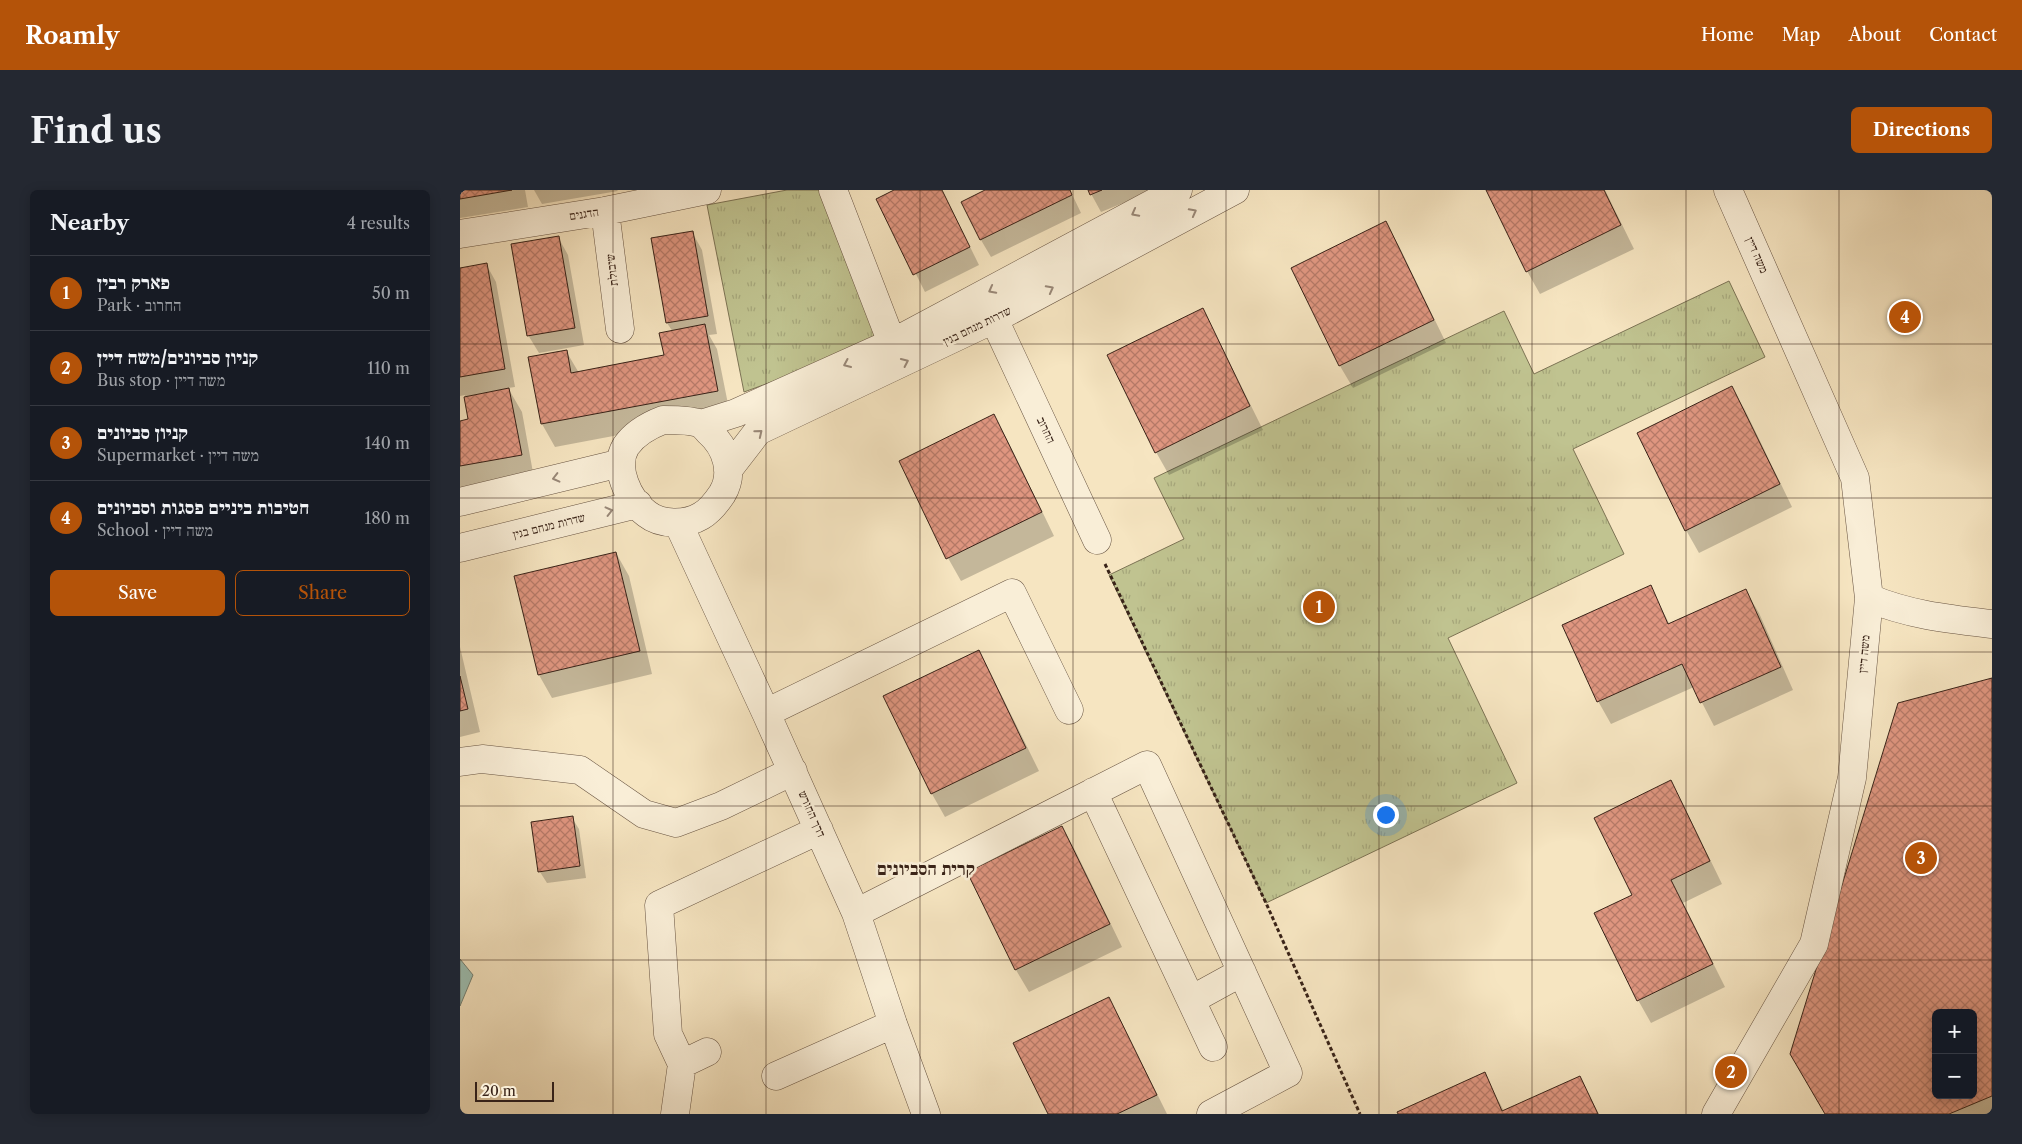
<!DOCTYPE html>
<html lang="en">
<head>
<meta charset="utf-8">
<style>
	:root { --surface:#171b24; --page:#242831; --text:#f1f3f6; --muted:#9ea1a6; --line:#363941; --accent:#b45309 }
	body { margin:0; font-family:"Libre Caslon Text","Frank Ruhl Libre",serif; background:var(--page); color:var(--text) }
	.controls { position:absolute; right:15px; bottom:15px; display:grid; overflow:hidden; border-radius:8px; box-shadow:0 2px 12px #0003 }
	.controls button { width:45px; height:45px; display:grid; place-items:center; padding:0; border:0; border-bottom:1px solid var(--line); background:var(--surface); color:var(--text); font:25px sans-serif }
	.scale { position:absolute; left:15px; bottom:12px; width:79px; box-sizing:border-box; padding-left:5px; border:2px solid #392318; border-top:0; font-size:14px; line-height:18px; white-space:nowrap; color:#392318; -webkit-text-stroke:4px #f9eed7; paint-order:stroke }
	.you { position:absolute; left:925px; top:624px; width:18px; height:18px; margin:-12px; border:4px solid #fff; border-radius:50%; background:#1a73e8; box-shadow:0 0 0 8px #1a73e833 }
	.badge { display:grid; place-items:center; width:32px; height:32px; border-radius:50%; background:var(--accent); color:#fff; font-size:16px; font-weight:700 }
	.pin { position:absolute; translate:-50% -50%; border:2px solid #fff; box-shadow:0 1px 5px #0006 }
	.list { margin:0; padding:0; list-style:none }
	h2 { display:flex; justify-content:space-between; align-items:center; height:65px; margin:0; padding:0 20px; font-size:21px }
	h2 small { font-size:16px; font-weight:400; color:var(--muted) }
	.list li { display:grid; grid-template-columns:32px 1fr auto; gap:15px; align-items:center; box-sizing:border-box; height:75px; padding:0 20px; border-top:1px solid var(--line) }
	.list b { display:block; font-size:19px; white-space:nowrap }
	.list p { margin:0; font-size:16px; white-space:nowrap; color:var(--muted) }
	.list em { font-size:16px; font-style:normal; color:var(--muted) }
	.actions { display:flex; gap:10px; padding:15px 20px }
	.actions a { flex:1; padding:11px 0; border:1px solid var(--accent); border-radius:8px; text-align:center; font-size:18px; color:var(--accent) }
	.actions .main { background:var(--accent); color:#fff }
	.map { position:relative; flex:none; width:1532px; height:924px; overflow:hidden; border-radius:8px }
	header { display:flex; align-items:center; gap:30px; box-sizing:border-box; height:70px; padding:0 25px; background:var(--accent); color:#fff }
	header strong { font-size:24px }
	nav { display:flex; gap:28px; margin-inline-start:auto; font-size:18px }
	.intro { display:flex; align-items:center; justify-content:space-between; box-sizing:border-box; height:120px; padding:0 30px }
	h1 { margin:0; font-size:35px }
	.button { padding:12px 22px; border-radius:8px; background:var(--accent); color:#fff; font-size:18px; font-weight:700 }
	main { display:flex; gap:30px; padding:0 30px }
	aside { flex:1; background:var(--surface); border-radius:8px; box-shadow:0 2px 12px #0003 }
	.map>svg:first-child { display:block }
</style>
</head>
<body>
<header>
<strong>Roamly</strong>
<nav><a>Home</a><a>Map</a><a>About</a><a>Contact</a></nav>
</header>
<div class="intro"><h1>Find us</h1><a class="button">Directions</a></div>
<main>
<aside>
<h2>Nearby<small>4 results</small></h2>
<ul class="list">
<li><span class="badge">1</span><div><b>פארק רבין</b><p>Park · החרוב</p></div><em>50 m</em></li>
<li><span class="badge">2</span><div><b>קניון סביונים/משה דיין</b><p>Bus stop · משה דיין</p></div><em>110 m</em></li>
<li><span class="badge">3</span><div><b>קניון סביונים</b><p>Supermarket · משה דיין</p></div><em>140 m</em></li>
<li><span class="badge">4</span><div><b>חטיבות ביניים פסגות וסביונים</b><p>School · משה דיין</p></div><em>180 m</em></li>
</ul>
<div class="actions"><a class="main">Save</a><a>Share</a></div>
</aside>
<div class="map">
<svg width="1532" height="924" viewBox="0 0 1532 924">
	<defs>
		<pattern id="grass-tufts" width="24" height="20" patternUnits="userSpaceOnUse" patternTransform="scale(1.25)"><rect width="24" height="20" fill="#c0c390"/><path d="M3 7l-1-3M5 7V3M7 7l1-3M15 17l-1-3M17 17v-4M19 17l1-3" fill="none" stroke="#a6a77b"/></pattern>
		<pattern id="building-cross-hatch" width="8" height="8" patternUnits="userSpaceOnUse" patternTransform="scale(1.25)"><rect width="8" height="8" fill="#df9680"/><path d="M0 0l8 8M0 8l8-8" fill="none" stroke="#b67a68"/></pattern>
	</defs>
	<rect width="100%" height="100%" fill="#f6e5c1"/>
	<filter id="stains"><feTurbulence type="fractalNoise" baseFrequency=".004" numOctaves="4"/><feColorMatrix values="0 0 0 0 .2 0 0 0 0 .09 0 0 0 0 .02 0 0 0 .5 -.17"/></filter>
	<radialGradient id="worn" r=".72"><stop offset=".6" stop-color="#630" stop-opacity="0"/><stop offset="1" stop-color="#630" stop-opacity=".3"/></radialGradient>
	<path fill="url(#grass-tufts)" stroke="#7c7354" d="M 327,0 L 365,0 L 424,151 L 284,202 L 247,15 Z
		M 1269,91 L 1305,167 L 1113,259 L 1164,364 L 988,448 L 1057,593 L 806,713 L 649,385 L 724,349 L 694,288 L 1044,121 L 1074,184 Z"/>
	<path fill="#9dbfb2" stroke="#758174" d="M 0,769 L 13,785 L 0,816 Z"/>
	<path fill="#0003" fill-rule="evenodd" d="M 0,0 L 65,0 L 68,17 L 0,28 Z
		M 74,0 L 157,0 L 158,1 L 82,14 Z
		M 437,0 L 482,0 L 519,75 L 465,102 L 418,9 Z
		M 528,0 L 610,0 L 621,23 L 531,67 L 521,50 Z
		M 629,0 L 695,0 L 641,22 Z
		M 1028,0 L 1145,0 L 1174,59 L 1080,104 L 1067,81 Z
		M 926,33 L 939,56 L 986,153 L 893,198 L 880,176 Z
		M 232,42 L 242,60 L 257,144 L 249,145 L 257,159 L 270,224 L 95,257 L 82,234 L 69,168 L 106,161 L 119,183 L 205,166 L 213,142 L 207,133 L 193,49 Z
		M 98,47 L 108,65 L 124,155 L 79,163 L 68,145 Z
		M 26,74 L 36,92 L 55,197 L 48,198 L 62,222 L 74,288 L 0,302 L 0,232 L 9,230 L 5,205 L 0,206 L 0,79 Z
		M 742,120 L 755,143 L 803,240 L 709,285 L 696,262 Z
		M 1272,198 L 1285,220 L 1332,317 L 1239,363 L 1226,340 Z
		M 533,226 L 547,249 L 594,346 L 501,391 L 488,368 Z
		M 156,363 L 169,386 L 192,484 L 92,508 L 79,485 Z
		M 1190,397 L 1210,435 L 1286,401 L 1299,423 L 1333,500 L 1254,536 L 1234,497 L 1151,534 L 1138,511 Z
		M 0,457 L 20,542 L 0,547 Z
		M 518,461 L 531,484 L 579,581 L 485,627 L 472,604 L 425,507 Z
		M 1532,489 L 1532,924 L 1366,924 ZM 1476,823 L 1513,823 L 1513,905 L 1476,905 Z
		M 1210,592 L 1223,614 L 1262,694 L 1223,713 L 1265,797 L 1191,833 L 1178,810 L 1174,706 Z
		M 112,628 L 119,639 L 126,688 L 87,693 L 80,682 Z
		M 602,637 L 615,660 L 662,757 L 569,802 L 556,780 L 509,683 Z
		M 648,808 L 661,831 L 707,924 L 589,924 Z
		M 1024,884 L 1044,921 L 1120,887 L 1139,924 L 939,924 Z"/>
	<path fill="url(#building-cross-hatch)" stroke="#392318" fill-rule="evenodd" d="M 0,0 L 52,0 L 0,9 Z
		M 434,0 L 482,0 L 510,57 L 453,85 L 416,9 Z
		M 525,0 L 610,0 L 612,5 L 520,50 L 501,12 Z
		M 628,0 L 642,0 L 630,5 Z
		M 1026,0 L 1144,0 L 1161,35 L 1066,82 Z
		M 926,31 L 974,130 L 879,176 L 831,78 Z
		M 233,41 L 248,126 L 206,133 L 191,48 Z
		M 99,46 L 115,138 L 67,146 L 51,54 Z
		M 27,73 L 45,179 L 0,187 L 0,78 Z
		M 743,118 L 790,216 L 695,263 L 647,165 Z
		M 245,134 L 258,201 L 81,234 L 68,167 L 107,160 L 111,183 L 204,165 L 199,143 Z
		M 1272,196 L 1320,294 L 1225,341 L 1177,243 Z
		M 49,198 L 62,265 L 0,276 L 0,231 L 8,229 L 4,207 Z
		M 534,224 L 582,322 L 486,369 L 439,271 Z
		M 156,362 L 180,461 L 78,485 L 54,386 Z
		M 1191,395 L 1208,434 L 1286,399 L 1321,477 L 1240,513 L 1222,474 L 1137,512 L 1102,435 Z
		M 519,460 L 566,558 L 471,604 L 423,506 Z
		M 0,486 L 8,519 L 0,521 Z
		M 1532,488 L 1532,906 L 1489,924 L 1365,924 L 1330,864 L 1438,513 ZM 1476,823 L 1513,823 L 1513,905 L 1476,905 Z
		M 1211,590 L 1250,671 L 1211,690 L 1253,774 L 1177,811 L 1134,723 L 1172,705 L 1134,628 Z
		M 113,626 L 120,676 L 78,682 L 71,632 Z
		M 602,636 L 650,734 L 555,780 L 507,682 Z
		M 649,807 L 697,905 L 657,924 L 588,924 L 553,853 Z
		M 1025,882 L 1042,921 L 1120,886 L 1138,924 L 938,924 L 937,922 Z"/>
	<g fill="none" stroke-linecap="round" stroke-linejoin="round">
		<defs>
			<path id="minor" d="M 373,0 L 432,153
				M 145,21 L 160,139
				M 0,44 L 145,21 L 247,0
				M 534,129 L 637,350
				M 203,230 C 213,230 233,230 241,234 C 244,236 247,240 249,242 C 266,257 275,283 262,304 C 256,313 250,321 241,326 C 226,335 201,335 187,324 C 168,310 153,277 166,256 C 175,243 190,235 203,230 Z
				M 241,234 L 276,223 L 432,153 L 718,0
				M 268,280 L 298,241 L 534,129 L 775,0
				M 0,312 L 161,273
				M 218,333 L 306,523 L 396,723 L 433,834 L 466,924
				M 0,358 L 178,314
				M 1409,408 C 1449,425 1489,429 1532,434
				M 306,523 L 552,403 L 609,520
				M 0,572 L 22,569 L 120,580 L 184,624 L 216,633 L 261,616 L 333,581
				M 633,602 L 753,857
				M 396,723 L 687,575 L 828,883 L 751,924
				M 731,810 L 782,782
				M 222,874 L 247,862
				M 316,886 L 433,834
				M 215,924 L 222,874 L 208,844 L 199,715 L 359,640
				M 1256,924 L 1354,754 L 1392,588 L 1409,408 L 1395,288 L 1268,0"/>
		</defs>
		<use href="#minor" stroke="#685442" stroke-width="29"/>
		<path stroke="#392318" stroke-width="3" stroke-dasharray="4 2.5" stroke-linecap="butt" d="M 645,374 L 806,713 L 900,924"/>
		<use href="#minor" stroke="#f9eed7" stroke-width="28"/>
	</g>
	<defs><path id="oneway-chevron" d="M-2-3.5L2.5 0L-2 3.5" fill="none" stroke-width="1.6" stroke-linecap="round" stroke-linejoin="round" transform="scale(1.25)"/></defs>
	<g stroke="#998878">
		<use href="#oneway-chevron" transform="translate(733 22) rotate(-28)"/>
		<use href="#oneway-chevron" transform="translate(675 23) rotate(152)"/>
		<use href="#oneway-chevron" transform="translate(590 99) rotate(-28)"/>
		<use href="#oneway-chevron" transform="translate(532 100) rotate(152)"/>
		<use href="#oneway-chevron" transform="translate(445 172) rotate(-25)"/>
		<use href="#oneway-chevron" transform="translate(387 174) rotate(156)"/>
		<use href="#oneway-chevron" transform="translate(299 243) rotate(-39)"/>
		<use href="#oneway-chevron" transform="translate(96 288) rotate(166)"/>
		<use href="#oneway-chevron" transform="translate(149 321) rotate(-14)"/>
	</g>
	<path fill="none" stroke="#392318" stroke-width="1" stroke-opacity="0.55" d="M 153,0 L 153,924M 306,0 L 306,924M 460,0 L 460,924M 613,0 L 613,924M 766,0 L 766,924M 919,0 L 919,924M 1072,0 L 1072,924M 1226,0 L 1226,924M 1379,0 L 1379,924M 0,154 L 1532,154M 0,308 L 1532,308M 0,462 L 1532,462M 0,616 L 1532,616M 0,770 L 1532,770"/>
	<g text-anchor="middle" stroke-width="5" stroke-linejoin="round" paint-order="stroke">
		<g font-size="12" fill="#392318" stroke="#f9eed7">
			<text transform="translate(124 24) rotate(-9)" y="4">הדגנים</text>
			<text transform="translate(1297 65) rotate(66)" y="4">משה דיין</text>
			<text transform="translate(152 80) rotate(-97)" y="4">שיבולת</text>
			<text transform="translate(517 136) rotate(-26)" y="4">שדרות מנחם בגין</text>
			<text transform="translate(586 240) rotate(65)" y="4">החרוב</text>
			<text transform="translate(89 336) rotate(-14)" y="4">שדרות מנחם בגין</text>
			<text transform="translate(1404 464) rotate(-85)" y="4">משה דיין</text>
			<text transform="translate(352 624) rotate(66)" y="4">דרך החורש</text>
		</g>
		<g font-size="18" font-weight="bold" fill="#392318" stroke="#f9eed7">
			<text x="466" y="685">קרית הסביונים</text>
		</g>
	</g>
	<rect width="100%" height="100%" filter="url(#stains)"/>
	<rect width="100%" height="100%" fill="url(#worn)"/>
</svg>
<div class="controls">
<button>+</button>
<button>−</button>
</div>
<div class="scale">20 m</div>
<div class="you"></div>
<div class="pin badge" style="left:859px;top:417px">1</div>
<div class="pin badge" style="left:1271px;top:882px">2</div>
<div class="pin badge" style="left:1461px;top:668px">3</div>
<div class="pin badge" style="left:1445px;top:127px">4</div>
</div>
</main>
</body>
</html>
